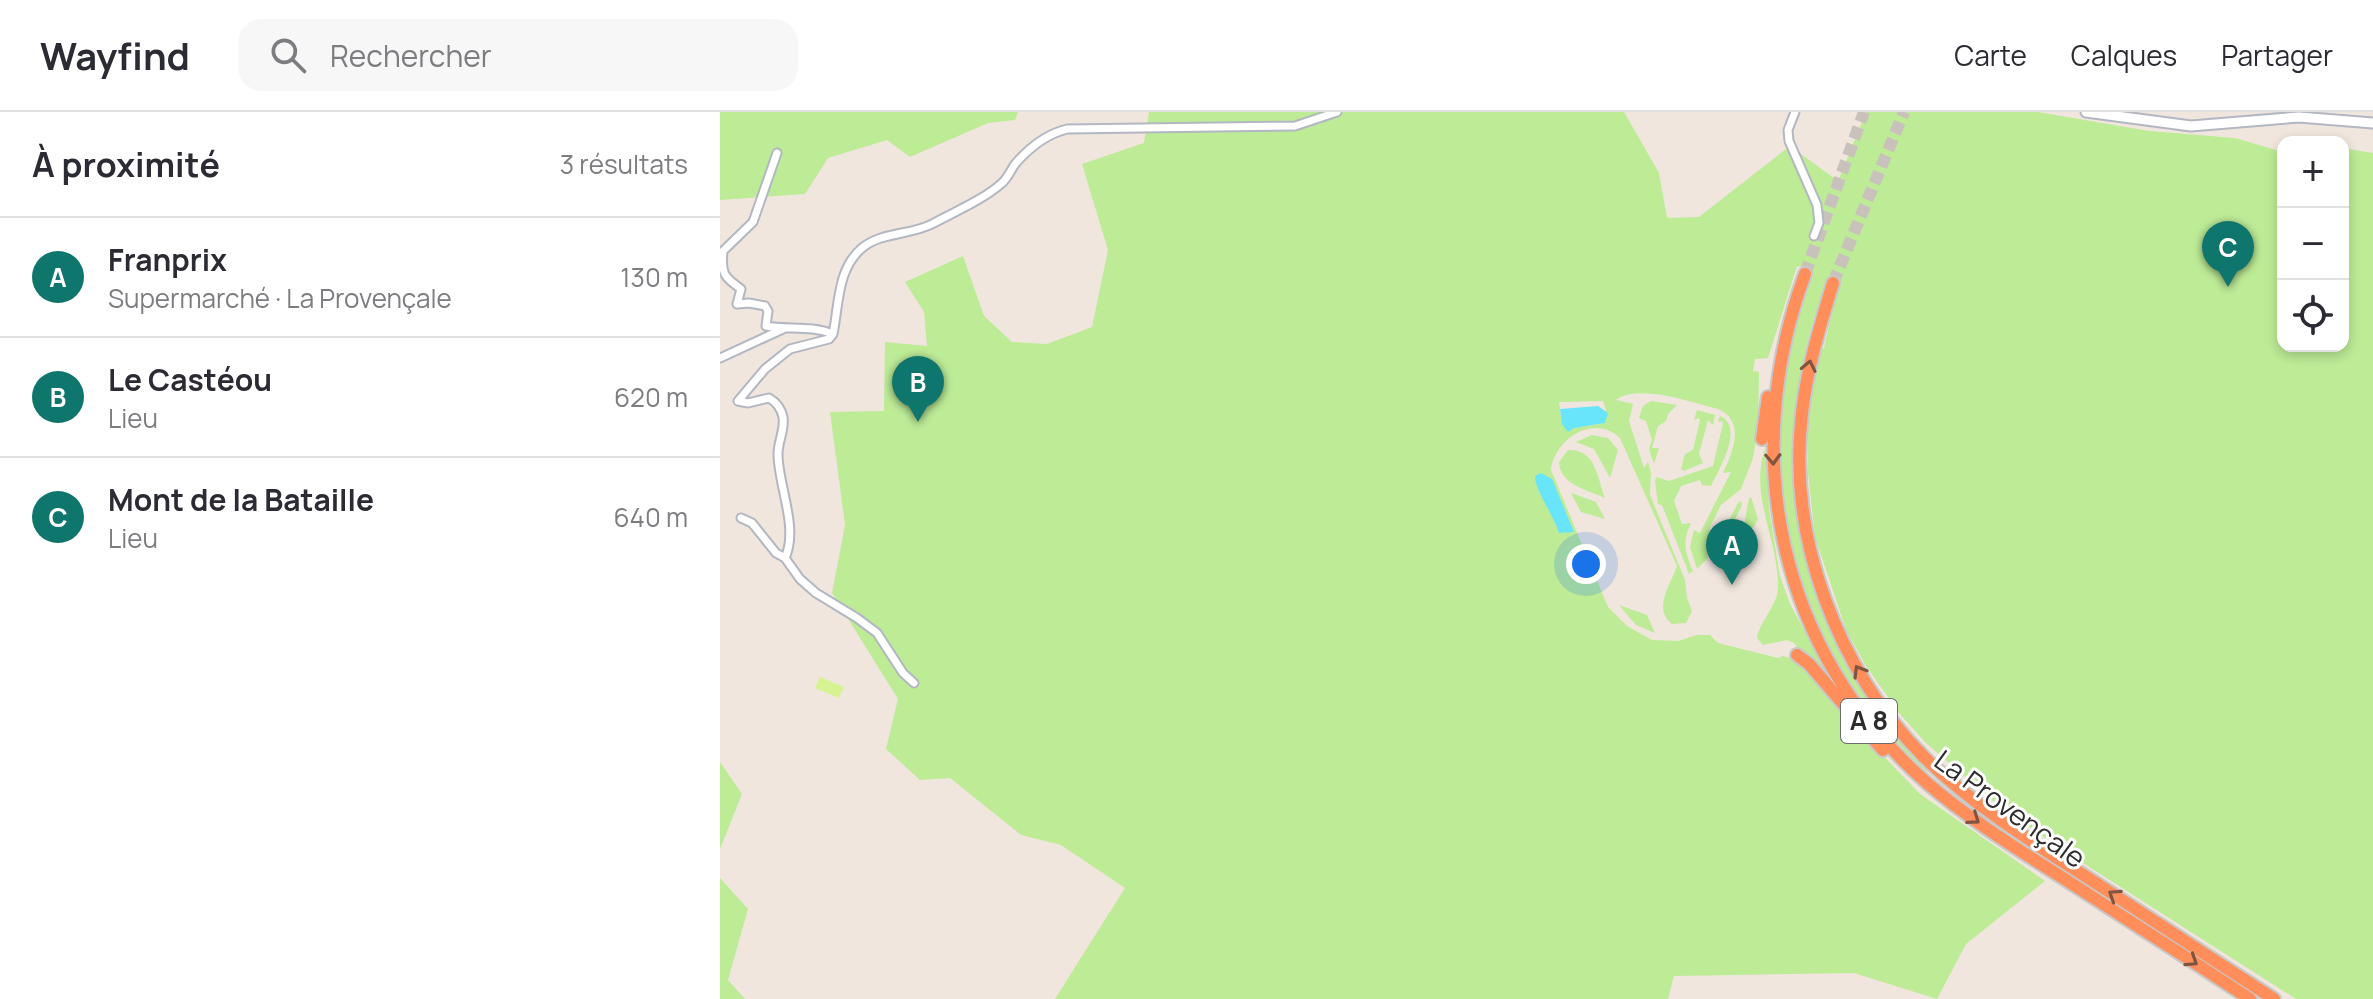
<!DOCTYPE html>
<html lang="fr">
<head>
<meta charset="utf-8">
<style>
	:root { --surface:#fff; --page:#f7f7f7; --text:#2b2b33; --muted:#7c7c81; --line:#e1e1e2; --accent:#0f766e }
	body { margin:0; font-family:Manrope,sans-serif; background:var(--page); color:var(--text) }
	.controls { position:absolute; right:24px; top:24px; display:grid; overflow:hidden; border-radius:16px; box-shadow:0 4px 12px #0003 }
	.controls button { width:72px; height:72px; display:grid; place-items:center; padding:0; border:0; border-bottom:2px solid var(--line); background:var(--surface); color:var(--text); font:40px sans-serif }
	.you { position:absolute; left:866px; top:452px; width:28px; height:28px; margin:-20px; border:6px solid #fff; border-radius:50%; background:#1a73e8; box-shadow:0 0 0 12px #1a73e833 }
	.badge { display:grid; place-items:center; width:52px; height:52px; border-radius:50%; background:var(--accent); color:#fff; font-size:26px; font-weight:700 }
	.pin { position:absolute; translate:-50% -66px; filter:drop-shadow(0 2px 4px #0008) }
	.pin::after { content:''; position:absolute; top:42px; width:28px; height:24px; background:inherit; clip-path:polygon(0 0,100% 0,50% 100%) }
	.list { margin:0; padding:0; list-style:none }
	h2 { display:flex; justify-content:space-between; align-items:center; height:104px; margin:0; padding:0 32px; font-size:34px }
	h2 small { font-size:26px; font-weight:400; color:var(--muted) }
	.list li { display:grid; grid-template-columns:52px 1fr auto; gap:24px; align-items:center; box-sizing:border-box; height:120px; padding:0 32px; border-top:2px solid var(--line) }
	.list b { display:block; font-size:30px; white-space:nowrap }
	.list p { margin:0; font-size:26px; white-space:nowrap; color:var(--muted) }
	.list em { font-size:26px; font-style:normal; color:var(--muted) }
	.icon { flex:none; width:44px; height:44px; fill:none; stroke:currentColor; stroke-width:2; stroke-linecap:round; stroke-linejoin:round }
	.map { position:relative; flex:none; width:1653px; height:887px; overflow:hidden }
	header { display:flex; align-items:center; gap:48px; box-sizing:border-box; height:112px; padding:0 40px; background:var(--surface); border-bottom:2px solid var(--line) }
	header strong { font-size:38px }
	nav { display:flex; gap:44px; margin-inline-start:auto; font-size:28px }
	.search { width:560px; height:72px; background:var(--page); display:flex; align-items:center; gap:20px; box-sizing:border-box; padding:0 28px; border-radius:24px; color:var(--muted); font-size:30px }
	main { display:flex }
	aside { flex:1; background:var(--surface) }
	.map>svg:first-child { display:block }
</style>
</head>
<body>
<header>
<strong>Wayfind</strong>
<div class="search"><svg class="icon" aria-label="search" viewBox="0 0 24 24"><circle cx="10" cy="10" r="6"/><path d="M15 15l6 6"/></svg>Rechercher</div>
<nav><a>Carte</a><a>Calques</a><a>Partager</a></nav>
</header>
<main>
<aside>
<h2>À proximité<small>3 résultats</small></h2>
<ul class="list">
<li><span class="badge">A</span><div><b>Franprix</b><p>Supermarché · La Provençale</p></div><em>130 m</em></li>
<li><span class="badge">B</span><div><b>Le Castéou</b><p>Lieu</p></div><em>620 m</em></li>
<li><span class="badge">C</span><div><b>Mont de la Bataille</b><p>Lieu</p></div><em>640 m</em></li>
</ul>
</aside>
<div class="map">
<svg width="1653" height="887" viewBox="0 0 1653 887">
	<rect width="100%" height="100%" fill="#f0e6de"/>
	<path fill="#bdeb96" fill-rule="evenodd" d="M 0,0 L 298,0 L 295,8 L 268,11 L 190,45 L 167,28 L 108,46 L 85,82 L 0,88 Z
		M 429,0 L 904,0 L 939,61 L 947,106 L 979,105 L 1070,34 L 1118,69 L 1146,0 L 1318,0 L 1429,19 L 1515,26 L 1563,40 L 1563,234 L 1623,234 L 1623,36 L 1653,41 L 1653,887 L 1576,887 L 1341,737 L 1280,695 L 1206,631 L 1179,601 L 1146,554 L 1126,518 L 1095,425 L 1088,361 L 1088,305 L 1100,237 L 1104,236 L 1119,167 L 1110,163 C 1037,334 1080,527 1209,658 L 1207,660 C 1189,644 1172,627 1156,608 C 1071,508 1044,367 1068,240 C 1073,212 1083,185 1090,157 L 1077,154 L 1048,246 L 1035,247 L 1033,259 L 1039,260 L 1038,316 L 1033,346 L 1021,377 L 1001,393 L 990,415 L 987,447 L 977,457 L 970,435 L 974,418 L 980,421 L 1011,360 L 1003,361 C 1013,340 1026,309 998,297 C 973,291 919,271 896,288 L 913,292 L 909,309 L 924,356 L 928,350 L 931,361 L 930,383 L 965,468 L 967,486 L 972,499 L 966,511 L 952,512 C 932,497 951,472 957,454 L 900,326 C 874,301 834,327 831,358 L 888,495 L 907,514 L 932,528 L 958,529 L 977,523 L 990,523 L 998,531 L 1058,546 L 1063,544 L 1079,548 L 1126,605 L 1200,682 L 1325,769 L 1246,832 L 1217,887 L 1134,861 L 954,864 L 948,887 L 335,887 L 405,776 L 341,733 L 301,723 L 230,666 L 200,668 L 166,637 L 178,587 L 112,481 L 125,413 L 110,300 L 164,299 L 165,230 L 207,234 L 204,200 L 185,170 L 243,144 L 264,204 L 292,230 L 327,232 L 372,215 L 388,138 L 362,52 L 424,31 ZM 883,289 L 886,298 L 881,312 L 854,316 L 842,312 L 839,290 Z
		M 931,289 L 957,293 L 948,302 L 946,309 L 938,314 L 932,336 L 939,336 L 934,352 L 929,337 L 932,328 L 926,309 L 919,306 L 923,294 Z
		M 977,298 L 995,303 L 993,313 L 988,308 L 979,342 L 983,351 L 964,359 L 961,357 L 965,342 L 973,338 L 980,308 L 979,306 L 974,308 Z
		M 1000,304 C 1025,315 999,357 991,374 L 982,373 L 980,368 L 961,374 L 954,389 L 962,412 L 971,411 C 962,430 965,440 973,459 L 969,462 L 942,393 L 938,392 L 935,369 L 936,365 L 949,369 L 993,354 L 1003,311 L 1002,309 L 998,310 Z
		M 872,323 L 888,326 L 898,338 L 890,366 L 874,337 L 856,330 Z
		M 1045,336 L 1049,397 L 1060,464 L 1070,492 L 1117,579 L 1115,581 L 1074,531 L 1067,528 L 1043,533 L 1037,526 C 1040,508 1059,492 1058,474 C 1058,426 1029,384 1045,336 Z
		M 848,338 C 876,337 877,365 885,386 C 868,378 840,373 839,350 Z
		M 851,381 L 876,390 L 885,407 L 861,400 Z
		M 1031,385 L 1038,407 L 1034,415 L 1027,418 L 1024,414 L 1029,386 Z
		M 1021,389 L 1022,393 L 1004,430 L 996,440 L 995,435 L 1018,391 Z
		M 899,493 L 927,503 L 935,521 L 916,513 Z
		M 0,650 L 22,682 L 0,737 Z
		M 0,766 L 28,797 L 8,868 L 25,887 L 0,887 Z"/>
	<path fill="#d5f391" d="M 100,565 L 124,575 L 119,586 L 95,576 Z"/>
	<path fill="#68e5fb" d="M 878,294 L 888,301 L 885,311 L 854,316 L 848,320 L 842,312 L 840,297 Z
		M 821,361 L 832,367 L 854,420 L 839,421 C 834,404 814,376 815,364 Z"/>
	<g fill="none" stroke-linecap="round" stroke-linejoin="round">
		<path stroke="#c9c1bb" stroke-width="12" stroke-dasharray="12 6" stroke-linecap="butt" d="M 1085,162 L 1144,0
			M 1113,171 L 1184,0"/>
		<defs>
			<path id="minor" d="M 1075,0 L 1068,18 L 1069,29 L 1097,93 L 1099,111 L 1094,124
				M 57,41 L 33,110 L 3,139 C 1,162 4,165 21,177 L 17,192 L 29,191 L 45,194 L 48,199 L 46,214 C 68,218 91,213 113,222
				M 0,246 L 63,217
				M 21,406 L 32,411 L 56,441 L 65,446 L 80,467 L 96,481 L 137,506 L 157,521 L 183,561 L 194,571
				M 65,446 C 79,416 58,373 58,342 C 58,329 65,318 63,305 C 61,296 56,290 49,286 L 28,291 L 18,289 L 45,257 L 70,237 L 109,227 L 113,222 C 119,193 117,157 142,136 C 161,120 191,123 212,112 C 234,100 263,88 282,71 C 288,66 291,57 296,51 C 310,35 327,22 347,17 L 575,14 L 617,0"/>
			<path id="tertiary" d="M 1366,0 L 1471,14 L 1579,5 L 1653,11"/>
			<path id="motorway" d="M 1085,162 C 1018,344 1058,540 1207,671 C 1250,708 1299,738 1346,768 C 1408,808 1469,847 1530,887
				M 1113,171 C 1100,214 1087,256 1082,301 C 1067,425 1117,557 1204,645 C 1252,692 1309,728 1365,764 C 1428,805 1491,846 1554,887
				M 1042,327 L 1048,285
				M 1077,543 L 1089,552 L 1163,638"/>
		</defs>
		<use href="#minor" stroke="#b2b7c2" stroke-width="11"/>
		<use href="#tertiary" stroke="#b2b7c2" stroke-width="13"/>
		<use href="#motorway" stroke="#c8c8c8" stroke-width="16"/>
		<use href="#minor" stroke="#fff" stroke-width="7"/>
		<use href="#tertiary" stroke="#fff" stroke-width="9"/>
		<use href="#motorway" stroke="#ff8e5a" stroke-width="12"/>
	</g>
	<defs><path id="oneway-chevron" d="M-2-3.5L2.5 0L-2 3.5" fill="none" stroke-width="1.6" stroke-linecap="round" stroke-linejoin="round" transform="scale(2)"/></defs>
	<g stroke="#81543f">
		<use href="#oneway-chevron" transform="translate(1089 254) rotate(-78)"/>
		<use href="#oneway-chevron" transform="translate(1053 347) rotate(88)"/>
		<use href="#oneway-chevron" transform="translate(1139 559) rotate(-121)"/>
		<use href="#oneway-chevron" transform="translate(1254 707) rotate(35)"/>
		<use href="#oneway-chevron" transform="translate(1394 783) rotate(-147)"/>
		<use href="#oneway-chevron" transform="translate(1472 849) rotate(33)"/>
	</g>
	<g text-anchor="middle" stroke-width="6" stroke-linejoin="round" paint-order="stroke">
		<rect fill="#fff" stroke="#6c6c6c" stroke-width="2" x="1121" y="587" width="56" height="44" rx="6"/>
		<g font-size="26" font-weight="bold" fill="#2d2d2d">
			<text x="1149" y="618">A 8</text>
		</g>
		<g font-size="28" fill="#2d2d2d" stroke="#fff">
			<text transform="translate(1290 697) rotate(36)" y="10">La Provençale</text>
		</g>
	</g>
</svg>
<div class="controls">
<button>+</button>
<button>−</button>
<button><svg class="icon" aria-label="locate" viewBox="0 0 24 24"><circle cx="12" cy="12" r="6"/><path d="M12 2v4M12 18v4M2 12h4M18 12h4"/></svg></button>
</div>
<div class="you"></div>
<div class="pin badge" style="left:1012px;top:473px">A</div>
<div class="pin badge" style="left:198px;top:310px">B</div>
<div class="pin badge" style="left:1508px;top:175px">C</div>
</div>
</main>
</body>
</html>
